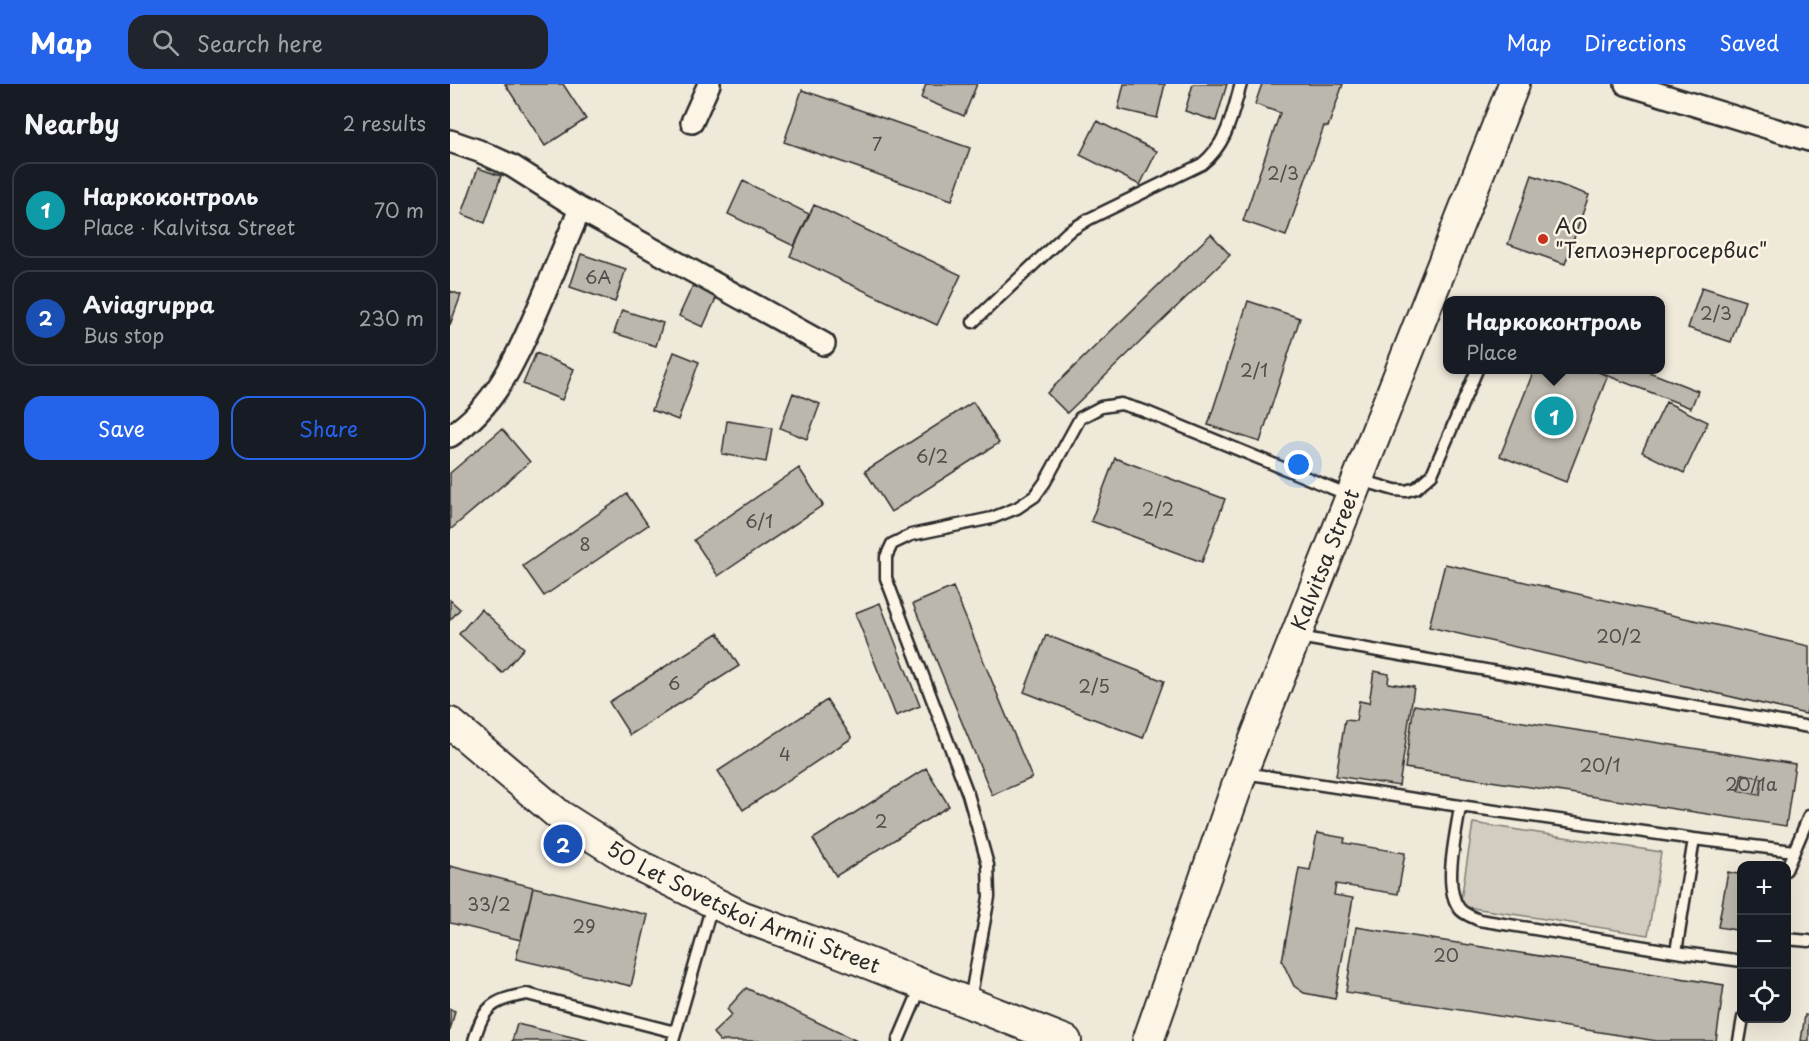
<!DOCTYPE html>
<html lang="en">
<head>
<meta charset="utf-8">
<style>
	:root { --surface:#171b24; --page:#20242c; --text:#f1f3f6; --muted:#9ea1a6; --line:#363941; --accent:#2563eb }
	body { margin:0; font-family:"Playpen Sans",sans-serif; background:var(--page); color:var(--text) }
	.controls { position:absolute; right:18px; bottom:18px; display:grid; overflow:hidden; border-radius:12px; box-shadow:0 6px 24px #0002 }
	.controls button { width:54px; height:54px; display:grid; place-items:center; padding:0; border:0; border-bottom:2px solid var(--line); background:var(--surface); color:var(--text); font:30px sans-serif }
	.you { position:absolute; left:849px; top:381px; width:21px; height:21px; margin:-15px; border:4px solid #fff; border-radius:50%; background:#1a73e8; box-shadow:0 0 0 9px #1a73e833 }
	.badge { display:grid; place-items:center; width:39px; height:39px; border-radius:50%; background:var(--accent); color:#fff; font-size:20px; font-weight:700 }
	.pin { position:absolute; translate:-50% -50%; border:3px solid #fff; box-shadow:0 2px 6px #0006 }
	.popup { position:absolute; left:993px; top:212px; width:222px; height:78px; box-sizing:border-box; display:grid; place-content:center; border-radius:12px; background:var(--surface); filter:drop-shadow(0 2px 4px #0005); font-size:20px; white-space:nowrap; color:var(--muted) }
	.popup b { font-size:22px; color:var(--text) }
	.popup::after { content:''; position:absolute; left:50%; top:100%; margin-left:-12px; border:12px solid transparent; border-top-color:var(--surface) }
	.list { margin:0; padding:0; list-style:none }
	h2 { display:flex; justify-content:space-between; align-items:center; height:78px; margin:0; padding:0 24px; font-size:26px }
	h2 small { font-size:20px; font-weight:400; color:var(--muted) }
	.list li { display:grid; grid-template-columns:39px 1fr auto; gap:18px; align-items:center; box-sizing:border-box; height:96px; margin:0 12px 12px; padding:0 12px; border:2px solid var(--line); border-radius:18px }
	.list b { display:block; font-size:22px; white-space:nowrap }
	.list p { margin:0; font-size:20px; white-space:nowrap; color:var(--muted) }
	.list em { font-size:20px; font-style:normal; color:var(--muted) }
	.actions { display:flex; gap:12px; padding:18px 24px }
	.actions a { flex:1; padding:14px 0; border:2px solid var(--accent); border-radius:18px; text-align:center; font-size:21px; color:var(--accent) }
	.actions .main { background:var(--accent); color:#fff }
	.icon { flex:none; width:33px; height:33px; fill:none; stroke:currentColor; stroke-width:2; stroke-linecap:round; stroke-linejoin:round }
	.map { position:relative; flex:none; width:1359px; height:957px; overflow:hidden }
	header { display:flex; align-items:center; gap:36px; box-sizing:border-box; height:84px; padding:0 30px; background:var(--accent); color:#fff }
	header strong { font-size:28px }
	nav { display:flex; gap:33px; margin-inline-start:auto; font-size:21px }
	.search { width:420px; height:54px; background:var(--page); display:flex; align-items:center; gap:15px; box-sizing:border-box; padding:0 21px; border-radius:18px; color:var(--muted); font-size:22px }
	main { display:flex }
	aside { flex:1; background:var(--surface) }
	.map>svg:first-child { display:block }
</style>
</head>
<body>
<header>
<strong>Map</strong>
<div class="search"><svg class="icon" aria-label="search" viewBox="0 0 24 24"><circle cx="10" cy="10" r="6"/><path d="M15 15l6 6"/></svg>Search here</div>
<nav><a>Map</a><a>Directions</a><a>Saved</a></nav>
</header>
<main>
<aside>
<h2>Nearby<small>2 results</small></h2>
<ul class="list">
<li><span class="badge" style="background:#0f9aa8">1</span><div><b>Наркоконтроль</b><p>Place · Kalvitsa Street</p></div><em>70 m</em></li>
<li><span class="badge" style="background:#1a4fb4">2</span><div><b>Aviagruppa</b><p>Bus stop</p></div><em>230 m</em></li>
</ul>
<div class="actions"><a class="main">Save</a><a>Share</a></div>
</aside>
<div class="map">
<svg width="1359" height="957" viewBox="0 0 1359 957">
	<rect width="100%" height="100%" fill="#efe9da"/>
	<filter id="ink" filterUnits="userSpaceOnUse"><feTurbulence type="fractalNoise" baseFrequency=".0167" numOctaves="2"/><feDisplacementMap in="SourceGraphic" scale="12" xChannelSelector="R" yChannelSelector="G"/><feConvolveMatrix kernelMatrix="1 2 1 2 8 2 1 2 1" color-interpolation-filters="sRGB"/></filter>
	<g filter="url(#ink)">
		<path fill="#d2cdc0" stroke="#7e7c76" stroke-width="1.5" d="M 1023,739 L 1211,768 L 1198,851 L 1010,822 Z"/>
		<path fill="#bcb7ac" stroke="#2b2b2b" stroke-width="1.5" d="M 55,0 L 113,0 L 136,35 L 95,62 Z
			M 476,0 L 527,0 L 514,32 L 471,14 Z
			M 674,0 L 715,0 L 707,34 L 668,25 Z
			M 743,0 L 777,0 L 766,37 L 735,27 Z
			M 812,0 L 893,0 L 878,43 L 874,42 L 836,152 L 793,137 L 830,29 L 805,20 Z
			M 352,6 L 520,64 L 502,116 L 334,58 Z
			M 647,37 L 707,67 L 690,101 L 630,71 Z
			M 28,84 L 51,92 L 35,139 L 12,130 Z
			M 1082,91 L 1139,111 L 1115,180 L 1058,160 Z
			M 293,97 L 359,130 L 344,162 L 278,130 Z
			M 364,121 L 511,191 L 487,241 L 340,172 Z
			M 761,150 L 780,171 L 617,329 L 597,309 Z
			M 131,170 L 176,185 L 165,218 L 120,203 Z
			M 243,201 L 267,212 L 253,243 L 229,232 Z
			M 1252,203 L 1295,217 L 1281,258 L 1238,244 Z
			M 0,207 L 11,211 L 0,241 Z
			M 798,217 L 850,234 L 810,358 L 758,341 Z
			M 172,226 L 213,239 L 206,262 L 164,249 Z
			M 224,268 L 249,278 L 228,336 L 202,326 Z
			M 86,269 L 124,285 L 112,316 L 73,300 Z
			M 1084,286 L 1143,286 L 1158,291 L 1116,398 L 1050,372 Z
			M 1143,286 L 1194,286 L 1248,307 L 1241,324 Z
			M 343,309 L 370,320 L 357,355 L 330,344 Z
			M 523,318 L 549,359 L 441,428 L 415,387 Z
			M 1216,318 L 1258,338 L 1234,389 L 1192,368 Z
			M 277,337 L 322,344 L 316,378 L 272,370 Z
			M 52,345 L 80,378 L 0,446 L 0,389 Z
			M 665,374 L 775,415 L 752,478 L 641,437 Z
			M 349,384 L 373,421 L 268,492 L 244,456 Z
			M 177,410 L 198,441 L 94,512 L 73,482 Z
			M 995,480 L 1359,562 L 1359,618 L 1356,630 L 979,543 Z
			M 503,503 L 582,694 L 542,711 L 463,520 Z
			M 0,516 L 10,525 L 0,536 Z
			M 430,519 L 470,622 L 446,632 L 405,529 Z
			M 31,525 L 74,564 L 52,589 L 9,550 Z
			M 268,549 L 289,582 L 180,651 L 159,618 Z
			M 596,551 L 714,597 L 693,654 L 574,608 Z
			M 924,587 L 939,590 L 938,599 L 964,603 L 949,702 L 886,692 L 895,636 L 906,637 L 909,617 L 919,619 Z
			M 377,616 L 402,654 L 293,726 L 268,687 Z
			M 964,621 L 1345,680 L 1336,742 L 955,684 Z
			M 476,684 L 499,722 L 386,792 L 363,755 Z
			M 1292,690 L 1312,694 L 1310,711 L 1289,707 Z
			M 867,749 L 895,754 L 894,759 L 955,769 L 948,810 L 886,800 L 884,811 L 903,814 L 885,915 L 854,909 L 844,902 L 832,877 L 849,784 L 860,786 Z
			M 0,782 L 83,803 L 71,856 L 0,839 Z
			M 1278,788 L 1292,791 L 1292,847 L 1268,843 Z
			M 83,803 L 198,831 L 181,902 L 66,875 Z
			M 906,843 L 1274,901 L 1266,957 L 1207,957 L 896,908 Z
			M 296,904 L 407,957 L 270,957 L 263,949 L 282,931 L 277,925 Z
			M 0,925 L 5,927 L 0,947 Z
			M 1355,931 L 1359,932 L 1359,957 L 1351,957 Z
			M 67,940 L 139,957 L 62,957 Z"/>
		<g fill="none" stroke-linecap="round" stroke-linejoin="round">
			<defs>
				<path id="lane" d="M 523,238 L 618,148 L 639,135 L 752,80 C 778,59 782,30 791,0
					M 910,396 L 945,406 L 956,407 L 966,404 L 982,390 L 1027,286
					M 849,553 L 1359,643
					M 794,689 L 1010,722
					M 1336,786 L 1359,732
					M 1336,855 L 1359,857
					M 1226,868 L 1244,755
					M 1292,877 L 1226,868 L 1029,836 C 1022,833 1013,830 1009,824 C 992,802 1007,748 1010,722 L 1244,755 L 1344,767
					M 520,916 L 539,813 L 538,781 L 518,710 L 436,494 L 436,473 L 442,460 L 461,451 L 542,434 L 567,424 L 585,412 L 595,398 L 630,334 L 651,323 L 671,320 L 694,327 L 901,412
					M 24,957 C 33,923 42,916 77,910 L 225,948
					M 223,957 L 262,821
					M 448,957 L 471,903
					M 1289,957 L 1293,934"/>
				<path id="street" d="M 1176,0 L 1359,56
					M 242,38 L 259,0
					M 0,57 L 29,67 L 62,82 L 130,125 L 374,260
					M 0,352 C 48,321 69,268 91,218 C 104,187 117,156 130,125"/>
				<g id="secondary">
					<path id="s1" d="M 0,639 L 109,731 L 186,780 L 291,832 L 382,865 L 616,957"/>
					<path id="s2" d="M 698,957 L 792,688 L 1064,0"/>
				</g>
			</defs>
			<use href="#lane" stroke="#2b2b2b" stroke-width="15"/>
			<use href="#street" stroke="#2b2b2b" stroke-width="26"/>
			<use href="#secondary" stroke="#2b2b2b" stroke-width="34"/>
			<use href="#lane" stroke="#fcf5e5" stroke-width="10"/>
			<use href="#street" stroke="#fcf5e5" stroke-width="21"/>
			<use href="#secondary" stroke="#fcf5e5" stroke-width="30"/>
		</g>
	</g>
	<circle fill="#c8321e" stroke="#fcf5e5" stroke-width="2" cx="1093" cy="155" r="6"/>
	<g text-anchor="middle" stroke-width="5" stroke-linejoin="round" paint-order="stroke">
		<g font-size="18" fill="#4f4e4b">
			<text x="427" y="67">7</text>
			<text x="833" y="96">2/3</text>
			<text x="148" y="200">6А</text>
			<text x="1266" y="236">2/3</text>
			<text x="804" y="293">2/1</text>
			<text x="482" y="379">6/2</text>
			<text x="708" y="432">2/2</text>
			<text x="309" y="444">6/1</text>
			<text x="135" y="467">8</text>
			<text x="1169" y="559">20/2</text>
			<text x="224" y="606">6</text>
			<text x="644" y="609">2/5</text>
			<text x="335" y="677">4</text>
			<text x="1150" y="688">20/1</text>
			<text x="1301" y="707">20/1а</text>
			<text x="431" y="744">2</text>
			<text x="39" y="827">33/2</text>
			<text x="134" y="849">29</text>
			<text x="996" y="878">20</text>
		</g>
		<g font-size="21" fill="#2b2b2b" stroke="#fcf5e5" text-anchor="start">
			<text x="1105" y="150">АО<tspan x="1105" dy="24">"Теплоэнергосервис"</tspan></text>
		</g>
		<g font-size="21" fill="#2b2b2b" stroke="#fcf5e5">
			<text dy="7" stroke="none"><textPath href="#s2" startOffset="513">Kalvitsa Street</textPath></text>
			<text dy="7" stroke="none"><textPath href="#s1" startOffset="350">50 Let Sovetskoi Armii Street</textPath></text>
		</g>
	</g>
</svg>
<div class="controls">
<button>+</button>
<button>−</button>
<button><svg class="icon" aria-label="locate" viewBox="0 0 24 24"><circle cx="12" cy="12" r="6"/><path d="M12 2v4M12 18v4M2 12h4M18 12h4"/></svg></button>
</div>
<div class="you"></div>
<div class="pin badge" style="left:1104px;top:332px;background:#0f9aa8">1</div>
<div class="popup"><b>Наркоконтроль</b>Place</div>
<div class="pin badge" style="left:113px;top:760px;background:#1a4fb4">2</div>
</div>
</main>
</body>
</html>
